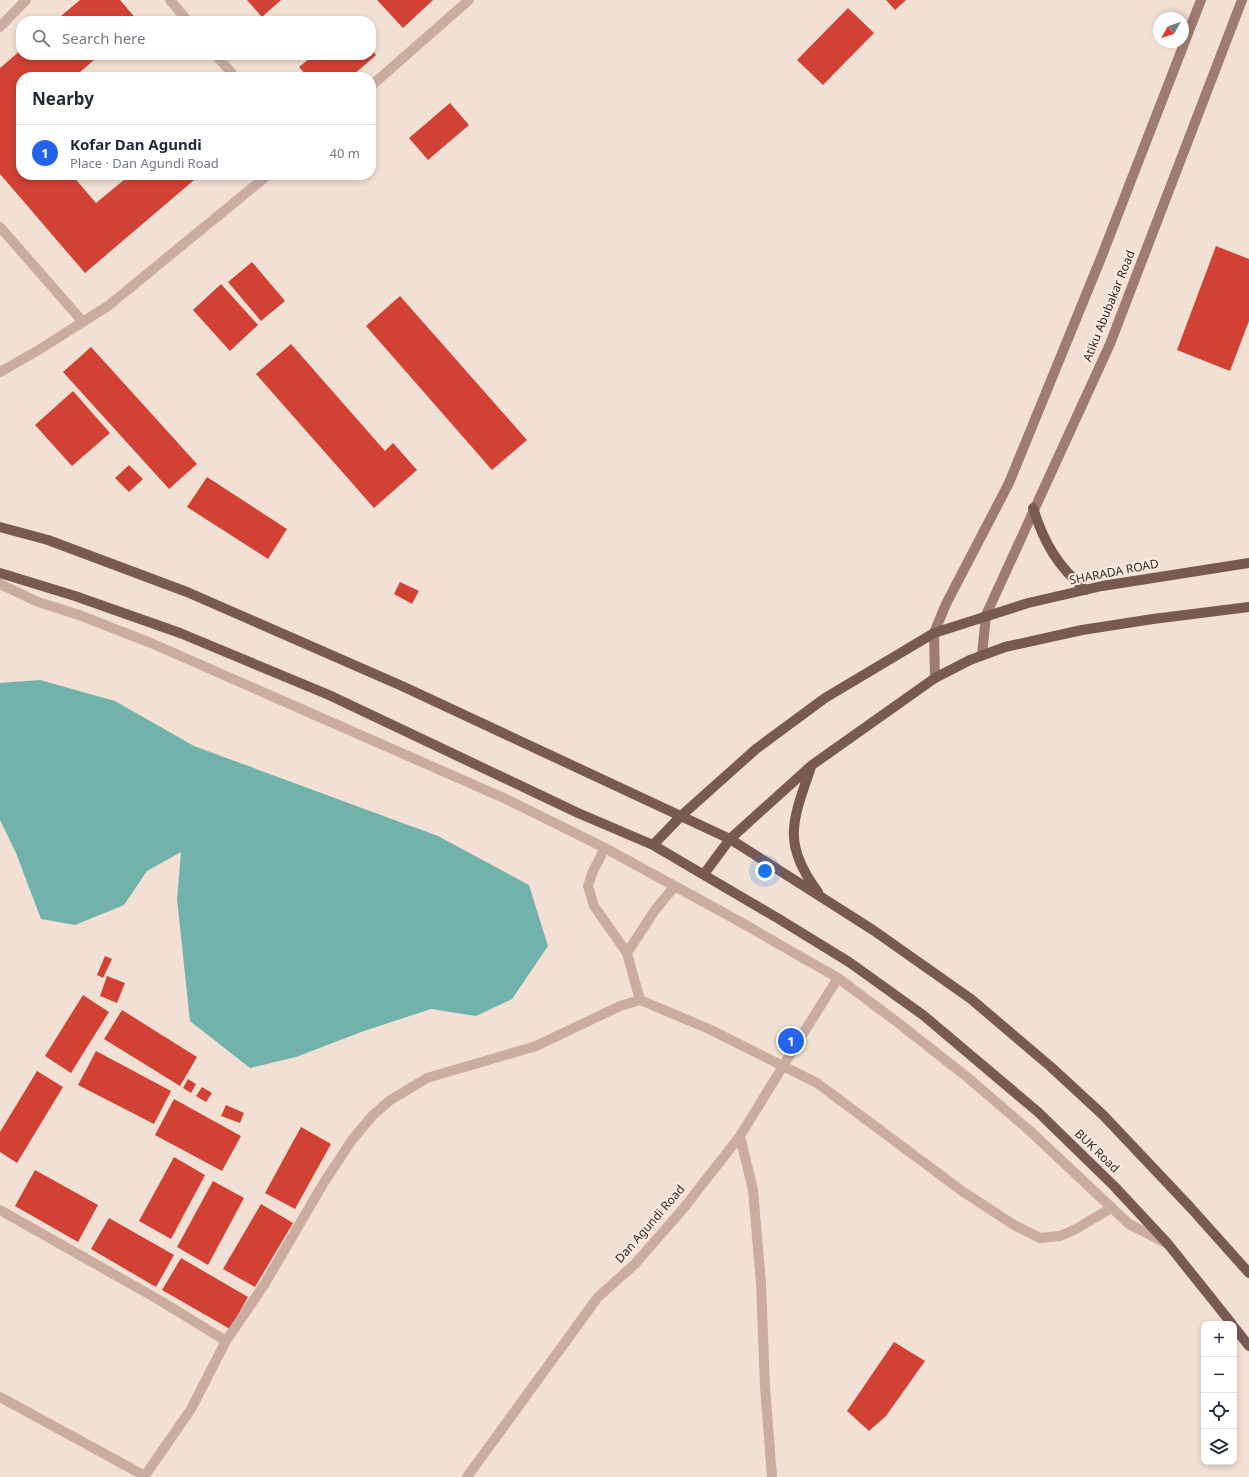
<!DOCTYPE html>
<html lang="en">
<head>
<meta charset="utf-8">
<style>
	:root { --surface:#fff; --page:#f6f6f7; --text:#1f2937; --muted:#747a83; --line:#e0e1e3; --accent:#2563eb }
	body { margin:0; font-family:"Noto Sans",sans-serif; background:var(--page); color:var(--text) }
	.controls { position:absolute; right:12px; bottom:12px; display:grid; overflow:hidden; border-radius:8px; box-shadow:0 2px 6px #0003 }
	.controls button { width:36px; height:36px; display:grid; place-items:center; padding:0; border:0; border-bottom:1px solid var(--line); background:var(--surface); color:var(--text); font:20px sans-serif }
	.compass { position:absolute; left:1153px; top:12px; width:36px; height:36px; border-radius:50%; background:var(--surface); box-shadow:0 2px 6px #0003; rotate:230deg }
	.you { position:absolute; left:765px; top:871px; width:14px; height:14px; margin:-10px; border:3px solid #fff; border-radius:50%; background:#1a73e8; box-shadow:0 0 0 6px #1a73e833 }
	.badge { display:grid; place-items:center; width:26px; height:26px; border-radius:50%; background:var(--accent); color:#fff; font-size:13px; font-weight:700 }
	.pin { position:absolute; translate:-50% -50%; border:2px solid #fff; box-shadow:0 1px 4px #0006 }
	.list { margin:0; padding:0; list-style:none }
	h2 { display:flex; justify-content:space-between; align-items:center; height:52px; margin:0; padding:0 16px; font-size:17px }
	h2 small { font-size:13px; font-weight:400; color:var(--muted) }
	.list li { display:grid; grid-template-columns:26px 1fr auto; gap:12px; align-items:center; box-sizing:border-box; height:56px; padding:0 16px; border-top:1px solid var(--line) }
	.list b { display:block; font-size:15px; white-space:nowrap }
	.list p { margin:0; font-size:13px; white-space:nowrap; color:var(--muted) }
	.list em { font-size:13px; font-style:normal; color:var(--muted) }
	.icon { flex:none; width:22px; height:22px; fill:none; stroke:currentColor; stroke-width:2; stroke-linecap:round; stroke-linejoin:round }
	.map { position:relative; flex:none; width:1249px; height:1477px; overflow:hidden }
	.search { position:absolute; background:var(--surface); box-shadow:0 2px 6px #0003; left:16px; top:16px; width:360px; height:44px; display:flex; align-items:center; gap:10px; box-sizing:border-box; padding:0 14px; border-radius:16px; color:var(--muted); font-size:15px }
	.panel { position:absolute; background:var(--surface); box-shadow:0 2px 6px #0003; left:16px; top:72px; width:360px; height:108px; border-radius:16px }
	.map>svg:first-child { display:block }
</style>
</head>
<body>
<div class="map">
<svg width="1249" height="1477" viewBox="0 0 1249 1477">
	<rect width="100%" height="100%" fill="#f3e0d4"/>
	<path fill="#71b2ab" d="M 40,680 L 115,701 L 194,746 L 438,836 L 529,885 L 548,946 L 512,999 L 476,1016 L 431,1009 L 364,1031 L 296,1057 L 250,1068 L 190,1021 L 177,899 L 181,852 L 147,871 L 124,905 L 75,925 L 41,919 L 16,853 L 0,820 L 0,683 Z"/>
	<path fill="#d14234" d="M 80,0 L 120,0 L 138,21 L 55,21 Z
		M 247,0 L 281,0 L 262,17 Z
		M 377,0 L 433,0 L 403,28 Z
		M 886,0 L 906,0 L 895,10 Z
		M 848,8 L 874,33 L 823,85 L 797,60 Z
		M 371,49 L 376,55 L 351,77 L 308,77 L 299,67 L 314,55 L 371,55 Z
		M 21,50 L 21,55 L 100,55 L 74,77 L 21,77 L 21,175 L 72,175 L 96,203 L 130,175 L 200,175 L 85,273 L 0,174 L 0,68 Z
		M 450,103 L 469,125 L 428,160 L 409,138 Z
		M 1216,246 L 1249,259 L 1249,321 L 1230,371 L 1177,350 Z
		M 252,262 L 285,301 L 261,321 L 228,282 Z
		M 221,284 L 258,325 L 230,351 L 193,310 Z
		M 400,296 L 527,440 L 492,470 L 366,326 Z
		M 291,344 L 385,451 L 393,443 L 417,470 L 374,508 L 256,374 Z
		M 91,347 L 197,464 L 169,489 L 63,372 Z
		M 73,391 L 110,433 L 72,466 L 35,425 Z
		M 129,465 L 143,479 L 129,492 L 115,478 Z
		M 207,477 L 287,529 L 268,559 L 187,507 Z
		M 400,582 L 419,591 L 412,604 L 394,594 Z
		M 105,956 L 112,959 L 103,978 L 97,975 Z
		M 107,976 L 125,983 L 117,1003 L 100,996 Z
		M 83,995 L 109,1012 L 71,1073 L 45,1056 Z
		M 122,1010 L 197,1057 L 180,1086 L 104,1039 Z
		M 96,1051 L 171,1091 L 154,1124 L 78,1085 Z
		M 37,1071 L 63,1087 L 17,1163 L 0,1152 L 0,1132 Z
		M 188,1079 L 196,1084 L 191,1093 L 183,1088 Z
		M 202,1087 L 212,1093 L 206,1102 L 196,1096 Z
		M 174,1099 L 241,1136 L 222,1171 L 155,1135 Z
		M 226,1105 L 244,1113 L 240,1123 L 221,1116 Z
		M 301,1127 L 331,1144 L 295,1209 L 265,1193 Z
		M 174,1157 L 205,1175 L 171,1239 L 139,1221 Z
		M 35,1170 L 98,1205 L 78,1242 L 15,1206 Z
		M 213,1181 L 244,1198 L 208,1265 L 177,1247 Z
		M 261,1204 L 293,1223 L 255,1287 L 223,1269 Z
		M 109,1218 L 174,1255 L 156,1287 L 91,1249 Z
		M 181,1258 L 248,1297 L 230,1329 L 162,1290 Z
		M 894,1342 L 925,1361 L 886,1416 L 869,1431 L 847,1411 Z"/>
	<g fill="none" stroke-linecap="round" stroke-linejoin="round">
		<path stroke="#cbada0" stroke-width="10" d="M 170,0 L 188,21
			M 0,27 L 26,0
			M 216,55 L 235,77
			M 371,86 L 469,0
			M 0,227 L 83,322
			M 0,372 L 37,351 L 108,306 L 268,175"/>
		<path stroke="#cbada0" stroke-width="10" d="M 0,584 L 38,602 L 79,615 L 151,643 L 506,799 L 605,848 L 735,919 L 838,978 L 897,1022 L 967,1077 L 1030,1131 L 1129,1224 L 1166,1243
			M 605,848 L 593,871 L 588,886 L 594,906 L 627,953 L 640,1000
			M 627,953 L 655,910 L 675,886
			M 740,1136 L 753,1190 L 761,1283 L 765,1387 L 772,1477
			M 0,1210 L 161,1301 L 226,1341
			M 0,1397 L 145,1476
			M 144,1477 L 191,1409 L 226,1341 L 264,1285 L 323,1184 L 352,1140 L 372,1116 L 389,1101 L 427,1078 L 536,1046 L 620,1006 L 640,1000 L 709,1029 L 817,1083 L 962,1191 L 1014,1225 L 1040,1238 L 1060,1236 L 1076,1229 L 1111,1208
			M 467,1477 L 598,1297 L 634,1265 L 683,1209 L 740,1136 L 804,1032 L 838,978"/>
		<path stroke="#9f7b71" stroke-width="10" d="M 982,655 L 986,615 L 1110,344 L 1242,0
			M 935,678 L 934,633 L 946,604 L 1009,483 L 1101,258 L 1201,0"/>
		<path stroke="#785a53" stroke-width="10" d="M 1033,508 C 1044,543 1058,567 1086,590
			M 0,527 L 48,540 L 187,592 L 402,686 L 730,839 L 873,930 L 971,999 L 1051,1067 L 1103,1115 L 1190,1207 L 1249,1273
			M 0,573 L 75,596 L 180,633 L 329,695 L 578,813 L 653,845 L 779,919 L 849,962 L 923,1015 L 1038,1112 L 1114,1186 L 1168,1244 L 1232,1324
			M 811,767 C 793,820 781,843 818,892
			M 653,845 L 681,816 L 756,749 L 825,698 L 934,633 L 1028,603 L 1102,586 L 1249,563
			M 704,874 L 730,839 L 812,765 L 935,678 L 970,660 L 1005,647 L 1082,630 L 1153,619 L 1249,607
			M 1234,1327 L 1249,1346"/>
	</g>
	<g text-anchor="middle" stroke-width="4" stroke-linejoin="round" paint-order="stroke">
		<g font-size="12" fill="#342624" stroke="#faebe1">
			<text transform="translate(1109 306) rotate(-68)" y="4">Atiku Abubakar Road</text>
			<text transform="translate(1114 572) rotate(-11)" y="4">SHARADA ROAD</text>
			<text transform="translate(1097 1151) rotate(44)" y="4">BUK Road</text>
			<text transform="translate(650 1224) rotate(-49)" y="4">Dan Agundi Road</text>
		</g>
	</g>
</svg>
<div class="controls">
<button>+</button>
<button>−</button>
<button><svg class="icon" aria-label="locate" viewBox="0 0 24 24"><circle cx="12" cy="12" r="6"/><path d="M12 2v4M12 18v4M2 12h4M18 12h4"/></svg></button>
<button><svg class="icon" aria-label="layers" viewBox="0 0 24 24"><path d="M12 4l9 5-9 5-9-5zM3 14l9 5 9-5"/></svg></button>
</div>
<svg class="compass" viewBox="-18 -18 36 36"><path d="M0-13l5 13h-10z" fill="#e53935"/><path d="M0 13l5-13h-10z" fill="#747a83"/></svg>
<div class="you"></div>
<div class="pin badge" style="left:791px;top:1041px">1</div>
<div class="search"><svg class="icon" aria-label="search" viewBox="0 0 24 24"><circle cx="10" cy="10" r="6"/><path d="M15 15l6 6"/></svg>Search here</div>
<section class="panel">
<h2>Nearby<small></small></h2>
<ul class="list">
<li><span class="badge">1</span><div><b>Kofar Dan Agundi</b><p>Place · Dan Agundi Road</p></div><em>40 m</em></li>
</ul>
</section>
</div>
</body>
</html>
